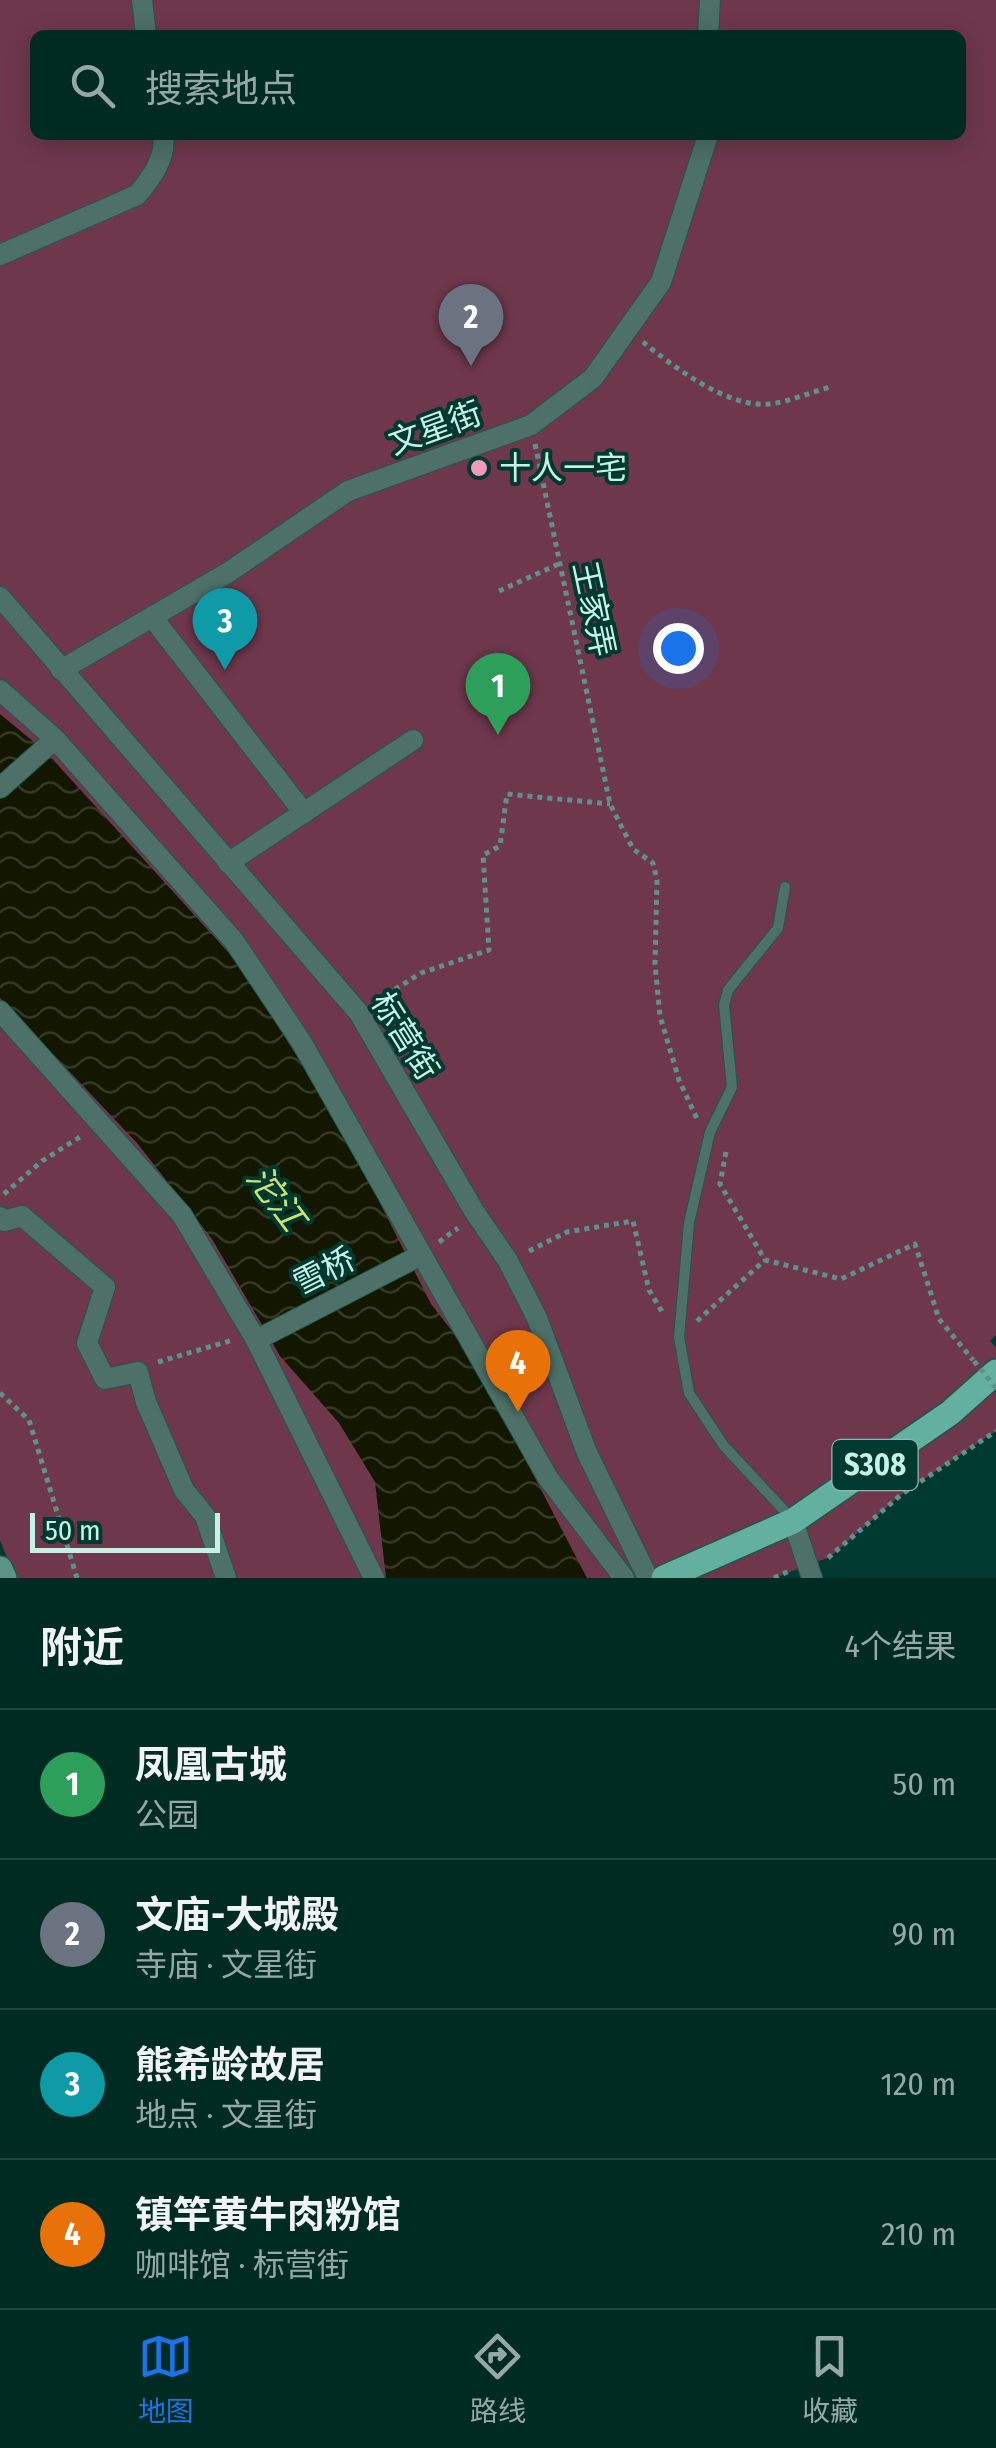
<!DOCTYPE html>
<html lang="zh">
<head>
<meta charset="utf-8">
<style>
	:root { --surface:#002b23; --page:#0e3730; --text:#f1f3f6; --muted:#95a7a6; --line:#224741; --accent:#1a73e8 }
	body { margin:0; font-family:"Fira Sans Condensed","Noto Sans SC",sans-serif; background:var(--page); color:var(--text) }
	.scale { position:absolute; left:30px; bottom:25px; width:190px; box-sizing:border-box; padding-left:10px; border:5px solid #c6f2e6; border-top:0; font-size:28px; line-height:35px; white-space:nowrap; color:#c6f2e6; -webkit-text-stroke:8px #00392f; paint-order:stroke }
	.you { position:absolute; left:678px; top:648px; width:35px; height:35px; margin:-25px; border:8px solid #fff; border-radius:50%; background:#1a73e8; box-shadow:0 0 0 15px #1a73e833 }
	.badge { display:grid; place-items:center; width:65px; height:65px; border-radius:50%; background:var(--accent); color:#fff; font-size:32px; font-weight:700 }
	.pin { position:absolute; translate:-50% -82px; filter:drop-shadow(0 2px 5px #0008) }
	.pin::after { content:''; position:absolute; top:52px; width:35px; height:30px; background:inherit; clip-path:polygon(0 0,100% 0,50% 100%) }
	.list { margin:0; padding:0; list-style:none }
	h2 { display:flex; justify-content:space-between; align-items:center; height:130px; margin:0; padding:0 40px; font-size:42px }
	h2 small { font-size:32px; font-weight:400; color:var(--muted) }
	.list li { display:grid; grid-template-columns:65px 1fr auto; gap:30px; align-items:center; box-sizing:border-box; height:150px; padding:0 40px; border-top:2px solid var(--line) }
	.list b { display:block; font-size:38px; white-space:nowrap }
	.list p { margin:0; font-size:32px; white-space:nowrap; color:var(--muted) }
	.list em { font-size:32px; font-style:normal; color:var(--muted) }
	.icon { flex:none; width:55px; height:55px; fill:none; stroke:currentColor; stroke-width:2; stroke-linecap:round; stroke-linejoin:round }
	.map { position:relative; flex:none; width:996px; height:1578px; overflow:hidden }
	.search { position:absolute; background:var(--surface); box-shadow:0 5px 25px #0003; left:30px; right:30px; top:30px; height:110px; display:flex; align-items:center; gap:25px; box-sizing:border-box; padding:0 35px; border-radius:15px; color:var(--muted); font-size:38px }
	.sheet { height:730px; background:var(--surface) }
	nav { display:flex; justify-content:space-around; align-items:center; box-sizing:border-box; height:140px; border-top:2px solid var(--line); background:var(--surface); font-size:28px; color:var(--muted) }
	nav a { display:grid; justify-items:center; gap:5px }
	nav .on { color:var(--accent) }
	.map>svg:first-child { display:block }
</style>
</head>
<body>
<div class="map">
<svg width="996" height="1578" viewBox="0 0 996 1578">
	<defs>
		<pattern id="water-waves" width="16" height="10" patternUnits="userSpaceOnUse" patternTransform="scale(2.5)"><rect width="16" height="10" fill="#131600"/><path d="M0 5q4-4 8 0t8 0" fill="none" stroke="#343825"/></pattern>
	</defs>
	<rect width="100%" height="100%" fill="#00392f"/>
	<path fill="#6e374c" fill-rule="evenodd" d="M 0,0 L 996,0 L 996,1335 L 990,1341 L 996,1347 L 996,1431 L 902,1494 L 830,1557 L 774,1578 L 15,1578 L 0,1540 ZM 35,35 L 961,35 L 961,135 L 35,135 Z"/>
	<path fill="url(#water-waves)" d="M 0,714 L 46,752 L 238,963 L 341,1126 L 431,1304 L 472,1357 L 587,1578 L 386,1578 L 375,1482 L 339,1423 L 280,1356 L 212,1239 L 137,1143 L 0,998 Z"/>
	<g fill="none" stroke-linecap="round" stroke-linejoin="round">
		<defs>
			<path id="lane" d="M 785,887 L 778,928 L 728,990 L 724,1005 L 732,1087 L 710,1132 L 689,1223 L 679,1337 L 689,1393 L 724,1446 L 793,1520"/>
			<path id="street" d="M 142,0 L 146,35
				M 708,35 L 710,0
				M 0,255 L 137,195 C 151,179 167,157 163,135
				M 0,597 L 359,1013 L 474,1211 L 508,1261 L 537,1318 L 587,1453 L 648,1578
				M 152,617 L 304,813
				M 61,670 L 229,572 L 348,491 L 531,425 L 593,378 L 661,282 L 708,135
				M 0,690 L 55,739 L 234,941 L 302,1043 L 548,1478 L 624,1578
				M 0,788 L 55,739
				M 228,863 L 413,740
				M 0,1011 L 182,1215 L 256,1340 L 374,1578
				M 0,1217 L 4,1221 L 22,1216 L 105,1287 L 87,1343 L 105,1379 L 138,1372 L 146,1402 L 184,1490 L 205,1516 L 226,1578
				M 256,1340 L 421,1255
				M 793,1521 L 812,1578"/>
			<path id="secondary" d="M 0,1569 L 4,1578"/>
			<path id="primary" d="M 664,1578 L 793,1521 L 950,1413 L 996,1372"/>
		</defs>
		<use href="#lane" stroke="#20574c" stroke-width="12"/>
		<use href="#street" stroke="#20574c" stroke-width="22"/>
		<use href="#secondary" stroke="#20574c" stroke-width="28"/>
		<use href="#primary" stroke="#20574c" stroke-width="28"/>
		<path stroke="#5f9287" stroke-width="5" stroke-dasharray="5 5" stroke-linecap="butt" d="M 643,342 C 674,367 727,408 769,404 C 789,402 811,392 830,387
			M 535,444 L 610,804 L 633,849 L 653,863 L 657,880 L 655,964 L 660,1016 L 679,1080 L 698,1121
			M 499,591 L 561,563
			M 378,1000 L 421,973 L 489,950 L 483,855 L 500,846 L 507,794 L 610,804
			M 726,1152 L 720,1184 L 765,1260 L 841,1279 L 915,1244 L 939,1319 L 973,1360
			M 4,1194 L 42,1161 L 83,1135
			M 439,1242 L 458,1228
			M 529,1251 L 567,1232 L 633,1221 L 649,1290 L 664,1315
			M 697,1321 L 765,1260
			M 158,1362 L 233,1340
			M 0,1393 L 29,1420 L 77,1578
			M 828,1558 L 902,1494 L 996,1431
			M 774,1578 L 789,1571"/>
		<use href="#lane" stroke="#4d7068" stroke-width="10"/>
		<use href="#street" stroke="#4d7068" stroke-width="20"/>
		<use href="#secondary" stroke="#5b9487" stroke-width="25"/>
		<use href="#primary" stroke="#64b09f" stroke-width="25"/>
		<path stroke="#5f9287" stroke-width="5" stroke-dasharray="5 5" stroke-linecap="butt" d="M 974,1361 L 996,1388"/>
	</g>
	<circle fill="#ef9ab8" stroke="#00392f" stroke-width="4" cx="479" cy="468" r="10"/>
	<g text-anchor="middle" stroke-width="8" stroke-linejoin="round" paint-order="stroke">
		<rect fill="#00392f" stroke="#8bbaaf" stroke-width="2.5" x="832.5" y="1440" width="85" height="50" rx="8"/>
		<g font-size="30" font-weight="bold" fill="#c6f2e6">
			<text x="875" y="1475">S308</text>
		</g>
		<g font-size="32" fill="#c6f2e6" stroke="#00392f">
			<text transform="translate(435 428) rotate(-20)" y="11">文星街</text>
			<text transform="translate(594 609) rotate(78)" y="11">王家弄</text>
			<text transform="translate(405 1036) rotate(58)" y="11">标营街</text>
			<text transform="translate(324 1271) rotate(-27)" y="11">雪桥</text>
		</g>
		<g font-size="32" fill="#c6f2e6" stroke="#00392f" text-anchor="start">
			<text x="499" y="479">十人一宅</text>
		</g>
		<g font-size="35" font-style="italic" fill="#cde070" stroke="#00392f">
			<text transform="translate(276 1198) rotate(53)" y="12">沱江</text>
		</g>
	</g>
</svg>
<div class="scale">50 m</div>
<div class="you"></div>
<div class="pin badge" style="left:498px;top:735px;background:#2e9e5b">1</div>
<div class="pin badge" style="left:471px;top:366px;background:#6b7280">2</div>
<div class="pin badge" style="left:225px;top:670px;background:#0f9aa8">3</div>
<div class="pin badge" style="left:518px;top:1412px;background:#e8710a">4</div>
<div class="search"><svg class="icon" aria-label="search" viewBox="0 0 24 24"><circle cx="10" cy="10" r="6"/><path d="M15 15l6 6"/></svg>搜索地点</div>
</div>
<section class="sheet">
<h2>附近<small>4个结果</small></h2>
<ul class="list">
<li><span class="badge" style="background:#2e9e5b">1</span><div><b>凤凰古城</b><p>公园</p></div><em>50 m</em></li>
<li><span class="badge" style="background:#6b7280">2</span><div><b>文庙-大城殿</b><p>寺庙 · 文星街</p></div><em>90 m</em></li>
<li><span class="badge" style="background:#0f9aa8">3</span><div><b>熊希龄故居</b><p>地点 · 文星街</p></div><em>120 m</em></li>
<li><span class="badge" style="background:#e8710a">4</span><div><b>镇竿黄牛肉粉馆</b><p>咖啡馆 · 标营街</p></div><em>210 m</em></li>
</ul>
</section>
<nav>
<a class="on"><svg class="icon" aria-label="map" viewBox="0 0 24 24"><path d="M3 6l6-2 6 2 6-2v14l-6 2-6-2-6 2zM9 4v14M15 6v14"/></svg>地图</a>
<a><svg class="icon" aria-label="directions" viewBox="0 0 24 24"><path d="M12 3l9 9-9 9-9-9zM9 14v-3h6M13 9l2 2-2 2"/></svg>路线</a>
<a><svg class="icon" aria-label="saved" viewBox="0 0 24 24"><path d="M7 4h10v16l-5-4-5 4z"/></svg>收藏</a>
</nav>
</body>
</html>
